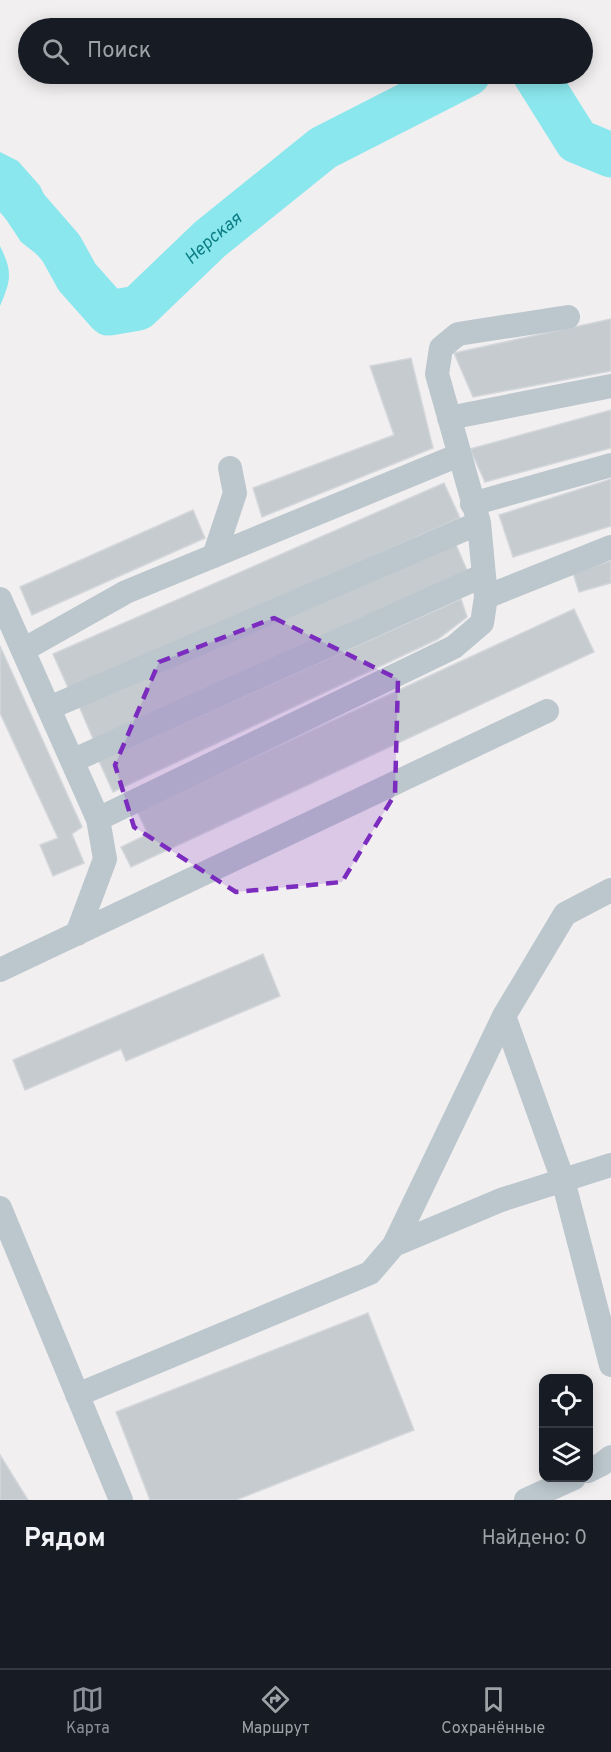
<!DOCTYPE html>
<html lang="ru">
<head>
<meta charset="utf-8">
<style>
	:root { --surface:#171b24; --page:#242831; --text:#f1f3f6; --muted:#9ea1a6; --line:#363941; --accent:#8c9099 }
	body { margin:0; font-family:Overpass,sans-serif; background:var(--page); color:var(--text) }
	.controls { position:absolute; right:18px; bottom:18px; display:grid; overflow:hidden; border-radius:12px; box-shadow:0 3px 15px #0003 }
	.controls button { width:54px; height:54px; display:grid; place-items:center; padding:0; border:0; border-bottom:2px solid var(--line); background:var(--surface); color:var(--text); font:30px sans-serif }
	.list { margin:0; padding:0; list-style:none }
	h2 { display:flex; justify-content:space-between; align-items:center; height:78px; margin:0; padding:0 24px; font-size:26px }
	h2 small { font-size:20px; font-weight:400; color:var(--muted) }
	.icon { flex:none; width:33px; height:33px; fill:none; stroke:currentColor; stroke-width:2; stroke-linecap:round; stroke-linejoin:round }
	.map { position:relative; flex:none; width:611px; height:1500px; overflow:hidden }
	.search { position:absolute; background:var(--surface); box-shadow:0 3px 15px #0003; left:18px; right:18px; top:18px; height:66px; display:flex; align-items:center; gap:15px; box-sizing:border-box; padding:0 21px; border-radius:33px; color:var(--muted); font-size:22px }
	.sheet { height:168px; background:var(--surface) }
	nav { display:flex; justify-content:space-around; align-items:center; box-sizing:border-box; height:84px; border-top:2px solid var(--line); background:var(--surface); font-size:16px; color:var(--muted) }
	nav a { display:grid; justify-items:center; gap:3px }
	nav .on { color:var(--accent) }
	.map>svg:first-child { display:block }
</style>
</head>
<body>
<div class="map">
<svg width="611" height="1500" viewBox="0 0 611 1500">
	<rect width="100%" height="100%" fill="#f2eff0"/>
	<path fill="#8ae7ed" d="M 0,152 L 18,161 L 40,186 L 64,237 L 61,248 L 43,259 L 21,242 L 0,210 Z
		M 0,246 C 13,272 11,280 0,306 Z"/>
	<g fill="none" stroke-linecap="round" stroke-linejoin="round">
		<g stroke="#8ae7ed" stroke-width="45">
			<path d="M 535,74 L 577,141 L 611,155"/>
			<path id="s1" d="M 0,178 L 61,248 L 77,277 L 109,313 L 138,308 L 210,239 L 323,148 L 468,74"/>
		</g>
	</g>
	<path fill="#c6cbcf" stroke="#d3d7db" stroke-width="1.5" d="M 611,319 L 611,371 L 473,397 L 454,353 Z
		M 411,358 L 433,448 L 262,517 L 253,488 L 394,435 L 370,366 Z
		M 611,410 L 611,448 L 485,482 L 470,449 Z
		M 611,479 L 611,526 L 513,557 L 499,515 Z
		M 444,483 L 460,518 L 69,690 L 53,654 Z
		M 193,510 L 205,538 L 32,615 L 20,587 Z
		M 454,540 L 469,575 L 94,741 L 79,706 Z
		M 611,561 L 611,583 L 579,592 L 573,573 Z
		M 461,599 L 467,617 L 438,639 L 113,792 L 99,761 Z
		M 574,609 L 594,652 L 131,867 L 121,847 L 148,834 L 137,811 Z
		M 0,646 L 82,827 L 72,834 L 84,863 L 53,876 L 40,845 L 58,838 L 0,713 Z
		M 263,954 L 280,996 L 126,1061 L 121,1049 L 25,1090 L 13,1060 Z
		M 368,1313 L 414,1430 L 236,1500 L 150,1500 L 116,1412 Z
		M 0,1455 L 28,1500 L 0,1500 Z"/>
	<g fill="none" stroke-linecap="round" stroke-linejoin="round">
		<path stroke="#bbc6cd" stroke-width="24" d="M 449,418 L 611,386
			M 472,504 L 611,465
			M 214,556 L 235,493 L 230,468
			M 486,597 L 611,547
			M 0,599 L 98,819 L 105,859 L 77,934
			M 23,650 L 126,592 L 459,455
			M 49,708 L 479,523
			M 72,761 L 484,575
			M 98,819 L 454,647 L 482,623 L 486,597 L 479,523 L 437,374 L 441,348 L 458,334 L 568,317
			M 0,970 L 547,711
			M 504,1016 L 563,1180 L 611,1365
			M 0,1208 L 121,1500
			M 394,1245 L 501,1200 L 611,1165
			M 77,1395 L 370,1273 L 394,1245 L 504,1016 L 565,914 L 611,890
			M 588,1471 L 602,1464 L 611,1457
			M 526,1500 L 574,1478"/>
	</g>
	<path fill="#7b2cbf" fill-opacity="0.2" stroke="#7b2cbf" stroke-width="4.5" stroke-dasharray="12 8" stroke-linejoin="round" d="M 274,618 L 398,679 L 395,794 L 342,882 L 236,892 L 134,827 L 115,765 L 159,662 Z"/>
	<g text-anchor="middle" stroke-width="5" stroke-linejoin="round" paint-order="stroke">
		<g font-size="18" font-style="italic" fill="#0c7e86" stroke="#fff">
			<text dy="6" stroke="none"><textPath href="#s1" startOffset="306">Нерская</textPath></text>
		</g>
	</g>
</svg>
<div class="controls">
<button><svg class="icon" aria-label="locate" viewBox="0 0 24 24"><circle cx="12" cy="12" r="6"/><path d="M12 2v4M12 18v4M2 12h4M18 12h4"/></svg></button>
<button><svg class="icon" aria-label="layers" viewBox="0 0 24 24"><path d="M12 4l9 5-9 5-9-5zM3 14l9 5 9-5"/></svg></button>
</div>
<div class="search"><svg class="icon" aria-label="search" viewBox="0 0 24 24"><circle cx="10" cy="10" r="6"/><path d="M15 15l6 6"/></svg>Поиск</div>
</div>
<section class="sheet">
<h2>Рядом<small>Найдено: 0</small></h2>
<ul class="list">
</ul>
</section>
<nav>
<a class="on"><svg class="icon" aria-label="map" viewBox="0 0 24 24"><path d="M3 6l6-2 6 2 6-2v14l-6 2-6-2-6 2zM9 4v14M15 6v14"/></svg>Карта</a>
<a><svg class="icon" aria-label="directions" viewBox="0 0 24 24"><path d="M12 3l9 9-9 9-9-9zM9 14v-3h6M13 9l2 2-2 2"/></svg>Маршрут</a>
<a><svg class="icon" aria-label="saved" viewBox="0 0 24 24"><path d="M7 4h10v16l-5-4-5 4z"/></svg>Сохранённые</a>
</nav>
</body>
</html>
